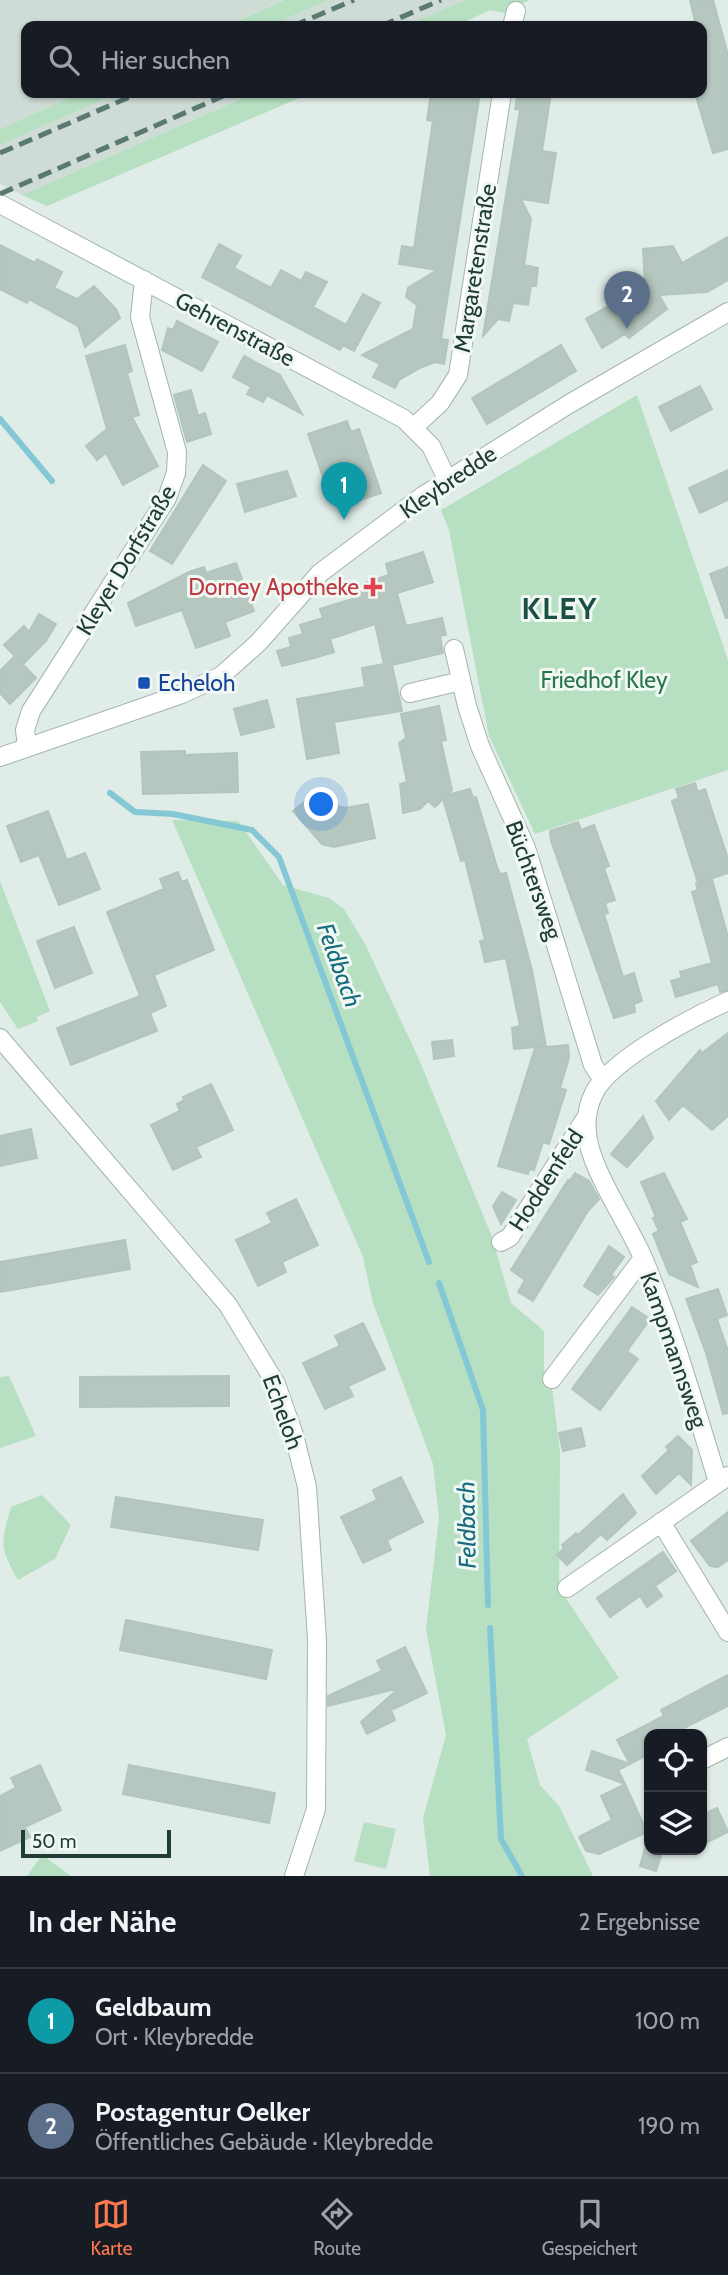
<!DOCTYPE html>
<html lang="de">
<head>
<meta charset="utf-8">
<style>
	:root { --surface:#171b24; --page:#242831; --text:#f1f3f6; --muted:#9ea1a6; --line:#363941; --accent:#fa794f }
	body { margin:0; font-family:Cabin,sans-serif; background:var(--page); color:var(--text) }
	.controls { position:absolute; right:21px; bottom:21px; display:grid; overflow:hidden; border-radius:14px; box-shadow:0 2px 5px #0004 }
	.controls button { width:63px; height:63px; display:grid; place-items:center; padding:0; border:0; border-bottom:2px solid var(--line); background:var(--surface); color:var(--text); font:35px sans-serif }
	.scale { position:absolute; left:21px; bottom:18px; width:150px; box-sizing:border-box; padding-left:7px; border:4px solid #203d35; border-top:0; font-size:19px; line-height:24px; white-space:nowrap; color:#203d35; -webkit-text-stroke:5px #f1f8f4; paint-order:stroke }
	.you { position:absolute; left:322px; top:805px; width:24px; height:24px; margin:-18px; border:5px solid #fff; border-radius:50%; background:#1a73e8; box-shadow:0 0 0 10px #1a73e833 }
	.badge { display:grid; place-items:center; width:46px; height:46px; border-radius:50%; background:var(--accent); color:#fff; font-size:23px; font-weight:700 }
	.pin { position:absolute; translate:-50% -58px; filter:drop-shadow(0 2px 4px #0008) }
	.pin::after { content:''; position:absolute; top:37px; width:24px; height:21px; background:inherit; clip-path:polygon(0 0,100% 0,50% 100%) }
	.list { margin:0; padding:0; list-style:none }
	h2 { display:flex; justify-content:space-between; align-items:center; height:91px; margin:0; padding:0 28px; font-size:30px }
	h2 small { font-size:23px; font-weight:400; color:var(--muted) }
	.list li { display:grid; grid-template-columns:46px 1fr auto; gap:21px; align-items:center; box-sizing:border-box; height:105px; padding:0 28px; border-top:2px solid var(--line) }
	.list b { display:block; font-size:26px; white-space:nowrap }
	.list p { margin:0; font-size:23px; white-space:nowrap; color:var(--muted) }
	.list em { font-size:23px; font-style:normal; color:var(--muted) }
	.icon { flex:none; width:38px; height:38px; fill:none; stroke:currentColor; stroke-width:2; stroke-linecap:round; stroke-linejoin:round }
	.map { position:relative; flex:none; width:728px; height:1876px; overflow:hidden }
	.search { position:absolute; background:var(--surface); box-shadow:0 2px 5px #0004; left:21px; right:21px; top:21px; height:77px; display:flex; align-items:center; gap:18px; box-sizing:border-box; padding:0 24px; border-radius:14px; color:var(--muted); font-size:26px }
	.sheet { height:301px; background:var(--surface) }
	nav { display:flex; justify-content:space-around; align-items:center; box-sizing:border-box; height:98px; border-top:2px solid var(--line); background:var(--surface); font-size:19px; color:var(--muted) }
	nav a { display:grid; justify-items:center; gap:4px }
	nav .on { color:var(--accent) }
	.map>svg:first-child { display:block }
</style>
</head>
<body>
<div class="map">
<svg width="728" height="1876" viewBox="0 0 728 1876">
	<rect width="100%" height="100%" fill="#e0ece7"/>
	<path fill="#cedcd5" d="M 0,0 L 283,0 L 225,26 L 26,26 L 26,93 L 79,93 L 0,129 Z
		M 329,0 L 465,0 L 405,26 L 269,26 Z
		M 118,93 L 253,93 L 22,195 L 0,184 L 0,145 Z"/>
	<path fill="#b7dfc2" d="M 284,0 L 329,0 L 269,26 L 226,26 Z
		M 465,0 L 530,0 L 514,7 L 509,14 L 490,10 L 456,26 L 405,26 Z
		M 80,93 L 118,93 L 0,145 L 0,129 Z
		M 254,93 L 311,93 L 47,206 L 22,195 Z
		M 637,395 L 728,660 L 728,770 L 535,834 L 489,736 L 449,530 L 441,510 Z
		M 172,820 L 238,821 L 283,885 L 329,898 L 344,909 L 364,942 L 418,1057 L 492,1237 L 511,1303 L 544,1331 L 544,1370 L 552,1387 L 560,1452 L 559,1588 L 619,1678 L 527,1739 L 540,1785 L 559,1806 L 593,1876 L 430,1876 L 423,1818 L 446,1735 L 426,1629 L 439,1518 L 433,1464 L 373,1303 L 363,1257 Z
		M 0,881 L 50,1011 L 37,1017 L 38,1021 L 18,1029 L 0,1002 Z
		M 9,1376 L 36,1436 L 0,1448 L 0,1377 Z
		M 42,1495 L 71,1525 L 55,1559 L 18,1580 C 0,1548 0,1545 11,1507 Z
		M 364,1822 L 396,1829 L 386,1869 L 354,1861 Z
		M 42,1855 L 71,1876 L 27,1876 Z"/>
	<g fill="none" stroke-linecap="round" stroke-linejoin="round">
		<path stroke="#84c8d5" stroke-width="6" d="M 0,419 L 52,481
			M 110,793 L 135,812 L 173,814 L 252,830 L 279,857 L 429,1262
			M 439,1283 L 483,1410 L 488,1605
			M 490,1628 L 501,1839 L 522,1876"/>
	</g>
	<path fill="#b5c7bf" stroke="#b2c6be" stroke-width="2" d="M 690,0 L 713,0 L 728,55 L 728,149 L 713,153 L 695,93 L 702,93 L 702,26 L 696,26 Z
		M 431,93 L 480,93 L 441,339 L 448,340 L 444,364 L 435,362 L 422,367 L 399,380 L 395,388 L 373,377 L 380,364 L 362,355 L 413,329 L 417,305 L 406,297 L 408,288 L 437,270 L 399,264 L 402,246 L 414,248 L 433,121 L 427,120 Z
		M 518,93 L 551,93 L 542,151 L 556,153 L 548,203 L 521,199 L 531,219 L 524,265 L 538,268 L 536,286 L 531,286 L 528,305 L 513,303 L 509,321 L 498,319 L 483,336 L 520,110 L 515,109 Z
		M 728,237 L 728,280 L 707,292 L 659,295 L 667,309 L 629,338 L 625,334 L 602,348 L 586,319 L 645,285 L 643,249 L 673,246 L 682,263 Z
		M 219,244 L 241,256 L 234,268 L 271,288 L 281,270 L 301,281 L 306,272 L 327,282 L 313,307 L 346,325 L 363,294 L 380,303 L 354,351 L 343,345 L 340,350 L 202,277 Z
		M 0,245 L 35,263 L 37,259 L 62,272 L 54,288 L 77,299 L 94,286 L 116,309 L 120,318 L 85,347 L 78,326 L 29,299 L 27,303 L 0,289 Z
		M 177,321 L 218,342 L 202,371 L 162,350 L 168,328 L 173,330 Z
		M 125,345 L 132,371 L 127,373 L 139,415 L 132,417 L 158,466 L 123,485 L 106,453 L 97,460 L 86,446 L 107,429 L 86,356 Z
		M 561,345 L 576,371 L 487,424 L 472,398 Z
		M 244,356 L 280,375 L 302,414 L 267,395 L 263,402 L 247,394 L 251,387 L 233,377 Z
		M 700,386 L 712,409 L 671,431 L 659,407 Z
		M 191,390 L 198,416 L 205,413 L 211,434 L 187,442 L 174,395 Z
		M 347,421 L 351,432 L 359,429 L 381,493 L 345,505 L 343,499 L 332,503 L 308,434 Z
		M 203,465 L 226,481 L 172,564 L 150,551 Z
		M 728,470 L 728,500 L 700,513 L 689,488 Z
		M 287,471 L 296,496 L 245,512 L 237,484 Z
		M 423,552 L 433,582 L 397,593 L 406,626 L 442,618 L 446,635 L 440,636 L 443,653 L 392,665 L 402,711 L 334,722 L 339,753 L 307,759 L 297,699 L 365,687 L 362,668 L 384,664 L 375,624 L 330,639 L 334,652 L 314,658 L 282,666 L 277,651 L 291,647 L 289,638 L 303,634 L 300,625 L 323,618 L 320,609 L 356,598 L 353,587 L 389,575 L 386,564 Z
		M 236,563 L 254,611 L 225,622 L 230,636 L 196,648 L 182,610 L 136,626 L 128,603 L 189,572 L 204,567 L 206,573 Z
		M 728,567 L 728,618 L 726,618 L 710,574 Z
		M 39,614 L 56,624 L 46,641 L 23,664 L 4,645 L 24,626 L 29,632 Z
		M 15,656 L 36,678 L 10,704 L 0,693 L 0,671 Z
		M 267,700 L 274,727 L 241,735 L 234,709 Z
		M 439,706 L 446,740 L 441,741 L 452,790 L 447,795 L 470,789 L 473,798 L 476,797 L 497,867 L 500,874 L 506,873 L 532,970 L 546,1046 L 514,1049 L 512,1028 L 520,1026 L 506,958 L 485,962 L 480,941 L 485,940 L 465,860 L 461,861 L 443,799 L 435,807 L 428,801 L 420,809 L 403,813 L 400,784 L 407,782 L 399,743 L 406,738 L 401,714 Z
		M 185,751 L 185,755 L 237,753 L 238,792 L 143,794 L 141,752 Z
		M 695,783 L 698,792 L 705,789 L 728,859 L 728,873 L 698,883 L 672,801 L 679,798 L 676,789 Z
		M 324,793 L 335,805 L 345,808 L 368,804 L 375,838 L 334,847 L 322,844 L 293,811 L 311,796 Z
		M 48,811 L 67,860 L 85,853 L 100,889 L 59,905 L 39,855 L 21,862 L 7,826 Z
		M 578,822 L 581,830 L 594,825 L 609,866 L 604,868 L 615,900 L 605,903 L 608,913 L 604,914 L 623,977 L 634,973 L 642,1001 L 634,1004 L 635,1012 L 614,1018 L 551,841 L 550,831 Z
		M 178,872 L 182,882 L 187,880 L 214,950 L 154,975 L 166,1006 L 150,1013 L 157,1031 L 71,1065 L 57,1028 L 140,996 L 107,912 L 164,889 L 160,879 Z
		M 712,879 L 728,937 L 728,990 L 720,992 L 718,984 L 676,997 L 671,981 L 682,978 L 680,972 L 712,963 L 692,892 L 698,890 L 696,884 Z
		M 74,927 L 92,973 L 55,988 L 37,941 Z
		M 728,1033 L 728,1116 L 712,1130 L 683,1105 L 669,1120 L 656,1101 L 700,1050 L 702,1053 Z
		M 452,1040 L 454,1056 L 434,1059 L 432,1042 Z
		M 568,1045 L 569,1058 L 560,1088 L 566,1090 L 549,1144 L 543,1142 L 534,1170 L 529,1169 L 528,1174 L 498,1166 L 535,1048 Z
		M 211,1084 L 233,1130 L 196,1147 L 201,1157 L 173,1170 L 151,1125 L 180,1111 L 177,1104 L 184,1100 L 183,1097 Z
		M 643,1116 L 653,1138 L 627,1167 L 611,1154 Z
		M 31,1129 L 37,1158 L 0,1166 L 0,1136 Z
		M 575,1173 L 589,1181 L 599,1199 L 588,1211 L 533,1301 L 518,1292 L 525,1280 L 511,1270 L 568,1180 L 570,1181 Z
		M 664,1173 L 687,1219 L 680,1222 L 697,1262 L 690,1265 L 698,1287 L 669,1274 L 653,1234 L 659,1231 L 653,1218 L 656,1217 L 641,1182 Z
		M 502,1192 L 516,1200 L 501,1224 L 493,1206 Z
		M 296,1199 L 318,1245 L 282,1262 L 286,1272 L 258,1286 L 236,1240 L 272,1223 L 267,1213 Z
		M 125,1240 L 130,1269 L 0,1292 L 0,1262 Z
		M 609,1246 L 624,1257 L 611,1275 L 614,1277 L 598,1295 L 584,1286 Z
		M 718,1289 L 727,1315 L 717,1319 L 728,1351 L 728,1413 L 723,1414 L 706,1353 L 686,1299 Z
		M 632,1307 L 650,1319 L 627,1351 L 638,1359 L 600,1410 L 572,1389 Z
		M 363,1323 L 385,1369 L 348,1386 L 353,1396 L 325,1409 L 303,1363 L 340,1346 L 335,1336 Z
		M 229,1376 L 229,1406 L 80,1407 L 80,1377 Z
		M 581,1428 L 585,1446 L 563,1451 L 559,1433 Z
		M 678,1436 L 692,1450 L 691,1485 L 679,1473 L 656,1494 L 642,1476 L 669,1450 L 666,1447 Z
		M 401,1477 L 423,1522 L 387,1540 L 391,1550 L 363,1563 L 341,1517 L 377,1500 L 373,1490 Z
		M 623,1494 L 636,1513 L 607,1540 L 601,1534 L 567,1565 L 557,1555 L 564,1548 L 562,1545 L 576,1533 L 578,1535 Z
		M 116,1497 L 263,1520 L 258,1550 L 111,1527 Z
		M 728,1512 L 728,1560 L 718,1567 L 710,1566 L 691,1541 Z
		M 663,1552 L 676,1571 L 655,1586 L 662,1596 L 647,1607 L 640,1596 L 610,1617 L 597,1598 Z
		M 126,1620 L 272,1650 L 266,1679 L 120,1650 Z
		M 405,1647 L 427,1693 L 391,1710 L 395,1720 L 367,1734 L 361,1722 L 399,1688 L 328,1706 L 328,1696 L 382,1671 L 377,1661 Z
		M 728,1675 L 728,1706 L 672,1734 L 649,1734 L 649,1754 L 630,1764 L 617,1740 L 664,1716 L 661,1710 Z
		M 592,1751 L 630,1764 L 618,1770 L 625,1784 L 586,1770 Z
		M 40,1765 L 61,1810 L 25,1827 L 30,1837 L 0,1851 L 0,1796 L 16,1788 L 11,1778 Z
		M 129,1765 L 275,1793 L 269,1823 L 123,1794 Z
		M 625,1784 L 647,1832 L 599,1854 L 586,1851 L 579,1837 L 612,1820 L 601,1796 Z
		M 717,1808 L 728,1832 L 702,1845 L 702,1815 Z
		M 649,1835 L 649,1850 L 663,1850 L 656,1871 L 640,1866 Z"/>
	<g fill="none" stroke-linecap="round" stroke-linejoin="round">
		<defs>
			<path id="street" d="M 512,26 L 516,11
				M 0,204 L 404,419 L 431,446 L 447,479
				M 414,427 L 440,403 L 458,375 L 502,93
				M 454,649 L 467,706 L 480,746 L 526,848 L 593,1065 L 603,1080
				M 410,693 L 461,681
				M 27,746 L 25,730 L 31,711 L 167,498 L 176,473 L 177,452 L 140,317 L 144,280
				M 0,757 L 182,694 L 221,676 L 258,643 L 320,573 L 424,495 L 569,404 L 728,312
				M 0,1038 L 228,1305 L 276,1384 L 294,1435 L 307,1487 L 317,1640 L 316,1809 L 294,1876
				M 501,1242 L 510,1237 L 587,1116
				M 552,1379 L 643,1258
				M 718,1482 C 695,1407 674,1332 644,1260 C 629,1225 598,1181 589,1145 C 585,1128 586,1109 594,1093 C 611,1059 693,1017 728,1001
				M 661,1522 L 728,1632
				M 567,1588 L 728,1476
				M 702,1760 L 728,1747"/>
		</defs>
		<use href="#street" stroke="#a3b4ae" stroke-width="20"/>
		<use href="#street" stroke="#fff" stroke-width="18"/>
		<path stroke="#5a7971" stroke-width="5" stroke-dasharray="14 7" stroke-linecap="butt" d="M 293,26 L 354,0
			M 381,26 L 441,0
			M 0,153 L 139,93
			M 0,194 L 230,93"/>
	</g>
	<path fill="#e0444e" stroke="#f1f8f4" stroke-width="2.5" d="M369.5 576.5h7v7h7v7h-7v7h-7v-7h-7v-7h7z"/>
	<rect fill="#1a4fb4" stroke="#f1f8f4" stroke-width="2.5" x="137" y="676" width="14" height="14" rx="3.5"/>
	<g text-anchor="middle" stroke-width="6" stroke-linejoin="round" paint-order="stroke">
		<g font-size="23" fill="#203d35" stroke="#f1f8f4">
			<text transform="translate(475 268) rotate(-81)" y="8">Margaretenstraße</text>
			<text transform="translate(235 329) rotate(28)" y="8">Gehrenstraße</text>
			<text transform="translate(448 482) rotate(-34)" y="8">Kleybredde</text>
			<text transform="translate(126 560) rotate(-59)" y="8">Kleyer Dorfstraße</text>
			<text transform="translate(534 880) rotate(70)" y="8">Büchtersweg</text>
			<text transform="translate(546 1180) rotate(-57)" y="8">Hoddenfeld</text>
			<text transform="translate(674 1350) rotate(71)" y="8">Kampmannsweg</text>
			<text transform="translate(283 1412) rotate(70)" y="8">Echeloh</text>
		</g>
		<g font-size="23" fill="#be3a42" stroke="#f1f8f4" text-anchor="end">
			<text x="359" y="595">Dorney Apotheke</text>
		</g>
		<g font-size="23" fill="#277746" stroke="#f1f8f4">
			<text x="604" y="688">Friedhof Kley</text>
		</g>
		<g font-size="23" fill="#164399" stroke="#f1f8f4" text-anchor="start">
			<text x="158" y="691">Echeloh</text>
		</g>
		<g font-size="24" font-style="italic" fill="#166c7d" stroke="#f1f8f4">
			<text transform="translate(339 965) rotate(70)" y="8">Feldbach</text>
			<text transform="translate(467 1525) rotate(-91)" y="8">Feldbach</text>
		</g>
		<g font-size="30" font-weight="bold" letter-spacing="2" fill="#1a5043" stroke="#f1f8f4">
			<text x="560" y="619">KLEY</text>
		</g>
	</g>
</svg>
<div class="controls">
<button><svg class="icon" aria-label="locate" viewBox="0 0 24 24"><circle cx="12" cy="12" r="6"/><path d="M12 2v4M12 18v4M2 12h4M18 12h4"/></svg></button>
<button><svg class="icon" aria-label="layers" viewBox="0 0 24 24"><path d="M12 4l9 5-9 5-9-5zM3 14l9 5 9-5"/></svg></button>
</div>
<div class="scale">50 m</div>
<div class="you"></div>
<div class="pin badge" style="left:344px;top:520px;background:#0f9aa8">1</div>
<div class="pin badge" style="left:627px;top:329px;background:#5c6f8a">2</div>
<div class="search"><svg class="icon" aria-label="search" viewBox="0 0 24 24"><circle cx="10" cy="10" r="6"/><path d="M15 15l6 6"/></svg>Hier suchen</div>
</div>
<section class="sheet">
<h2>In der Nähe<small>2 Ergebnisse</small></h2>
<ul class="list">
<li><span class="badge" style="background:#0f9aa8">1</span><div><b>Geldbaum</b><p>Ort · Kleybredde</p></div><em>100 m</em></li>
<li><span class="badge" style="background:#5c6f8a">2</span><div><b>Postagentur Oelker</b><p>Öffentliches Gebäude · Kleybredde</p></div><em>190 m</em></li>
</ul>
</section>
<nav>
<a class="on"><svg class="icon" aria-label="map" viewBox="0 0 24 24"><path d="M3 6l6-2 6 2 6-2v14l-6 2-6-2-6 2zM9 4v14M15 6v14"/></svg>Karte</a>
<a><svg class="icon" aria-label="directions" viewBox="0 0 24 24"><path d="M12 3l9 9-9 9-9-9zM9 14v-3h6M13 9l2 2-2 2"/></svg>Route</a>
<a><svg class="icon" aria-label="saved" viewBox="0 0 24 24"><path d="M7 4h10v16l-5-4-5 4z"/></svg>Gespeichert</a>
</nav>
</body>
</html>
